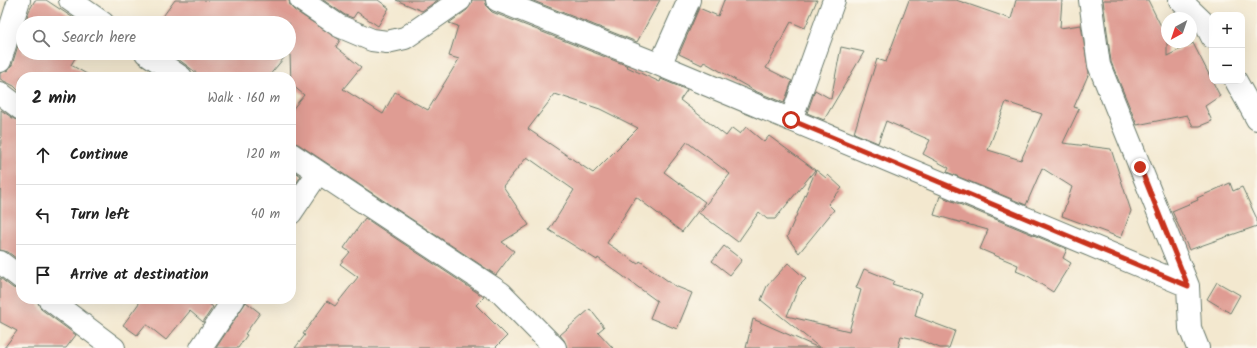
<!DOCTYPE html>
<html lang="en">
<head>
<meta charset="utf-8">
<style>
	:root { --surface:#fff; --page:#f2f2f2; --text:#222; --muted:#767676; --line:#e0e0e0 }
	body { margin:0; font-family:Kalam,sans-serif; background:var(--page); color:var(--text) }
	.controls { position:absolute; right:12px; top:12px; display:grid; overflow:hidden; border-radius:8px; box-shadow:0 4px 16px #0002 }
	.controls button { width:36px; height:36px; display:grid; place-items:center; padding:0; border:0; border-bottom:1px solid var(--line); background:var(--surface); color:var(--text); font:20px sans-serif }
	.compass { position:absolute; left:1161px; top:12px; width:36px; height:36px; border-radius:50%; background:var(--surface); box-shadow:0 4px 16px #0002; rotate:220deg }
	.stop { position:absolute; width:12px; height:12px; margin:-9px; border:3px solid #c8321e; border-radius:50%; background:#fff }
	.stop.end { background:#c8321e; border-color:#fff; box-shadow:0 1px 4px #0008 }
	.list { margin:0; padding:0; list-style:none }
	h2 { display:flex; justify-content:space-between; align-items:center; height:52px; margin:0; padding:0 16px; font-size:17px }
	h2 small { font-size:13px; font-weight:400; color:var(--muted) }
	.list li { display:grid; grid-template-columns:26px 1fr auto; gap:12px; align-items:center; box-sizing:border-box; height:60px; padding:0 16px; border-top:1px solid var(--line) }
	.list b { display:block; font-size:15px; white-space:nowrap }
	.list em { font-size:13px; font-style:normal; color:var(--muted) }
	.icon { flex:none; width:22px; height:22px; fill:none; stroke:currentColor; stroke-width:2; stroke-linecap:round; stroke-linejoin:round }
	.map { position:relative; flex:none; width:1257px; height:348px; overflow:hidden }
	.search { position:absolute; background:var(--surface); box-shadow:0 4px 16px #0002; left:16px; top:16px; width:280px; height:44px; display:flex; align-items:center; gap:10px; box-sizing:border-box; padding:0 14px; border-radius:22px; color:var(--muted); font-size:15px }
	.panel { position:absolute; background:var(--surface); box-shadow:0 4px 16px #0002; left:16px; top:72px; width:280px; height:232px; border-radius:16px }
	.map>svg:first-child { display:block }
</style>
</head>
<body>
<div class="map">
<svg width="1257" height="348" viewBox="0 0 1257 348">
	<rect width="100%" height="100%" fill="#fbf7ec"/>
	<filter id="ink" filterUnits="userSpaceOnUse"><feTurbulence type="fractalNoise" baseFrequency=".025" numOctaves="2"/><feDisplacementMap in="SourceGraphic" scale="8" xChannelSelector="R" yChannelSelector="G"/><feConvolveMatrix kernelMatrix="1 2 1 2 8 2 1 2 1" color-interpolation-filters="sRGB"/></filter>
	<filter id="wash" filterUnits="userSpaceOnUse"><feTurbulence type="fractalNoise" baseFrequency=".012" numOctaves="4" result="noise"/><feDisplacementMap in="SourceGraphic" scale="16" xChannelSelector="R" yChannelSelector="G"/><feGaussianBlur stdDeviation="0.9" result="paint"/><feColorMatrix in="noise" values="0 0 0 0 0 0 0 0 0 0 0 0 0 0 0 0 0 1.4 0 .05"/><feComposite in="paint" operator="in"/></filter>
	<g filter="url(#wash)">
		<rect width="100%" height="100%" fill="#f3e8cf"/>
		<g id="blocks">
			<path fill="#df9c93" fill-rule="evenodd" d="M 35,0 L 46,0 L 81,23 L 25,23 L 29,11 Z
				M 175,0 L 289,0 L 290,6 L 294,10 L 340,40 L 336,47 L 361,67 L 343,89 L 383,114 L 395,92 L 428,110 L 459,59 L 449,56 L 458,26 L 449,23 L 467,10 L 472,0 L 485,0 L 487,7 L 492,12 L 628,66 L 627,67 L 660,82 L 661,79 L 687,90 L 680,100 L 726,136 L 732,128 L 740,134 L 746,127 L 764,142 L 769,136 L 815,170 L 775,219 L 767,219 L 759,212 L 738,242 L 699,213 L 730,174 L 687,142 L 664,172 L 705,202 L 682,232 L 636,197 L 607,243 L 638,264 L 640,261 L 675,286 L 692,293 L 677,329 L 650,318 L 657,301 L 598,258 L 597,260 L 549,230 L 574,190 L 527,157 L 503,186 L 529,225 L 502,242 L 514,251 L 496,275 L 298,144 L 291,142 L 291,111 L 304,95 L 291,84 L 289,23 L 158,23 ZM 555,94 L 600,109 L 638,128 L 593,173 L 528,129 Z
				M 323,0 L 378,0 L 389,8 L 378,26 L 357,12 L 353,18 L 345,15 Z
				M 396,0 L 438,0 L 422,11 Z
				M 531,0 L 660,0 L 637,42 Z
				M 724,0 L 817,0 L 805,28 L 791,22 L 766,68 L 792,81 L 784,103 L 755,91 L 704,62 L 702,65 L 679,54 L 699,8 L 718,16 Z
				M 909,0 L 956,0 L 1011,19 L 1016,0 L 1062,0 L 1060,28 L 1081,25 L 1089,73 L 1074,107 L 1079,109 L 1063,143 L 1111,149 L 1131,211 L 1121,238 L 1062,216 L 1072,187 L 1042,168 L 1026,205 L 947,172 L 949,168 L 923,154 L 930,140 L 886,121 L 878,143 L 854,133 L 877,59 L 886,62 ZM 1006,102 L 1042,114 L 1021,160 L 988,150 Z
				M 1103,0 L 1148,0 L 1167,38 L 1167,56 L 1193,43 L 1220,96 L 1205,106 L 1212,121 L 1200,126 L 1193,126 L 1187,115 L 1137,125 L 1111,62 Z
				M 23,29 L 23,53 L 78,53 L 71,65 L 92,77 L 21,77 L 21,93 L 14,86 L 0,79 L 0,73 L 8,70 L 12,65 Z
				M 841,47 L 864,52 L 824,120 L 807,113 L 815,90 L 831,99 Z
				M 170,53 L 288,53 L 268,77 L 202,77 Z
				M 1,110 L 14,119 L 21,121 L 21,262 L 8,252 L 0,250 Z
				M 291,169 L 301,176 L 291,191 Z
				M 816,170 L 826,178 L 828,175 L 842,188 L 828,204 L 834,210 L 799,253 L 787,237 Z
				M 1230,183 L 1233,191 L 1242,187 L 1257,219 L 1257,226 L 1189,250 L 1172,211 L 1198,200 L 1197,198 Z
				M 940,196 L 1067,249 L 1063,258 L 1071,263 L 1053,292 L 1028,276 L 1016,271 L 1018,265 L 980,249 L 988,230 L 934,215 Z
				M 365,218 L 484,297 L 476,305 L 507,336 L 495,348 L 295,348 L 305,335 L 303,334 L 327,301 L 335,306 L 358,277 L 340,264 L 350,252 L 344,248 Z
				M 724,246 L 742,260 L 730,275 L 712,261 Z
				M 788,263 L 806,279 L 799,286 L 787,316 L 849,331 L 861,290 L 856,288 L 864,269 L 894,281 L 892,284 L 921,293 L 915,316 L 955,331 L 949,348 L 940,348 L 920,340 L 901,336 L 898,348 L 820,348 L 761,300 L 767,286 Z
				M 0,278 L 13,288 L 21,290 L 21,299 L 37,299 L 41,309 L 76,335 L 66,348 L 4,348 L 17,331 L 0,322 Z
				M 1217,282 L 1240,295 L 1230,313 L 1207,299 Z
				M 142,299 L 203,299 L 213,307 L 203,322 L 190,311 L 166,340 L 146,324 L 137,335 L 123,325 Z
				M 246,302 L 260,313 L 245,334 L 247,335 L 238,348 L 216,348 Z
				M 590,309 L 604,327 L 598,332 L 613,348 L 567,348 L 564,340 L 560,335 Z
				M 753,319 L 819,348 L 746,348 Z"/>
		</g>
	</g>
	<g filter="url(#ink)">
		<use href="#blocks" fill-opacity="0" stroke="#69796a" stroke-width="1"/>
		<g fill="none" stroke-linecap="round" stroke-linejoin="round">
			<defs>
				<path id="street" d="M 70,0 L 103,23
					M 301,0 L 339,26 L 372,40 L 387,42 L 405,38 L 460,0
					M 497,0 L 660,65 L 1188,286
					M 1090,0 L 1099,65 L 1188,286 L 1190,328 L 1198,348
					M 1180,0 L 1206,25 L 1212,37
					M 146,53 L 181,77
					M 0,61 L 19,0
					M 660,65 L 689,0
					M 1236,81 L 1257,119
					M 0,93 L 21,109
					M 791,120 L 834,0
					M 291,154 L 501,293 L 555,348
					M 291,213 L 318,173
					M 0,262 L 21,278
					M 49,299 L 114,348
					M 201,348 L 234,299"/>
			</defs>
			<use href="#street" stroke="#69796a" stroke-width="24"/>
			<use href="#street" stroke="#fff" stroke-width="22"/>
		</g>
	</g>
	<g fill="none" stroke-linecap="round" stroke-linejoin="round" filter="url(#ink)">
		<path stroke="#c8321e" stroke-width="5" d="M 791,120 L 1188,286 L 1140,167"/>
	</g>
</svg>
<div class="controls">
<button>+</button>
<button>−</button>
</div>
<svg class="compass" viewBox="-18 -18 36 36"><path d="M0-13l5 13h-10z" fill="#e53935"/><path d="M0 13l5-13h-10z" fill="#767676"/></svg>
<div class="stop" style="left:791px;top:120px"></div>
<div class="stop end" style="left:1140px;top:167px"></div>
<div class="search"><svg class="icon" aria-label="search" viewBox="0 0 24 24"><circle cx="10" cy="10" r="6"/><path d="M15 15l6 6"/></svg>Search here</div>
<section class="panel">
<h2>2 min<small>Walk · 160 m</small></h2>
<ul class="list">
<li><svg class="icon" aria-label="ahead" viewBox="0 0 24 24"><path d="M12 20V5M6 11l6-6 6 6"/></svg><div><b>Continue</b></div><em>120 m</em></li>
<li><svg class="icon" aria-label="left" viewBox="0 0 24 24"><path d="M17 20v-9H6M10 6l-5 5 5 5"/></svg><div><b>Turn left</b></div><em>40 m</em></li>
<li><svg class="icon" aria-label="arrive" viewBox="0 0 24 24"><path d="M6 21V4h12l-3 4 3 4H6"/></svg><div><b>Arrive at destination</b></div></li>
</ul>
</section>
</div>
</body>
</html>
